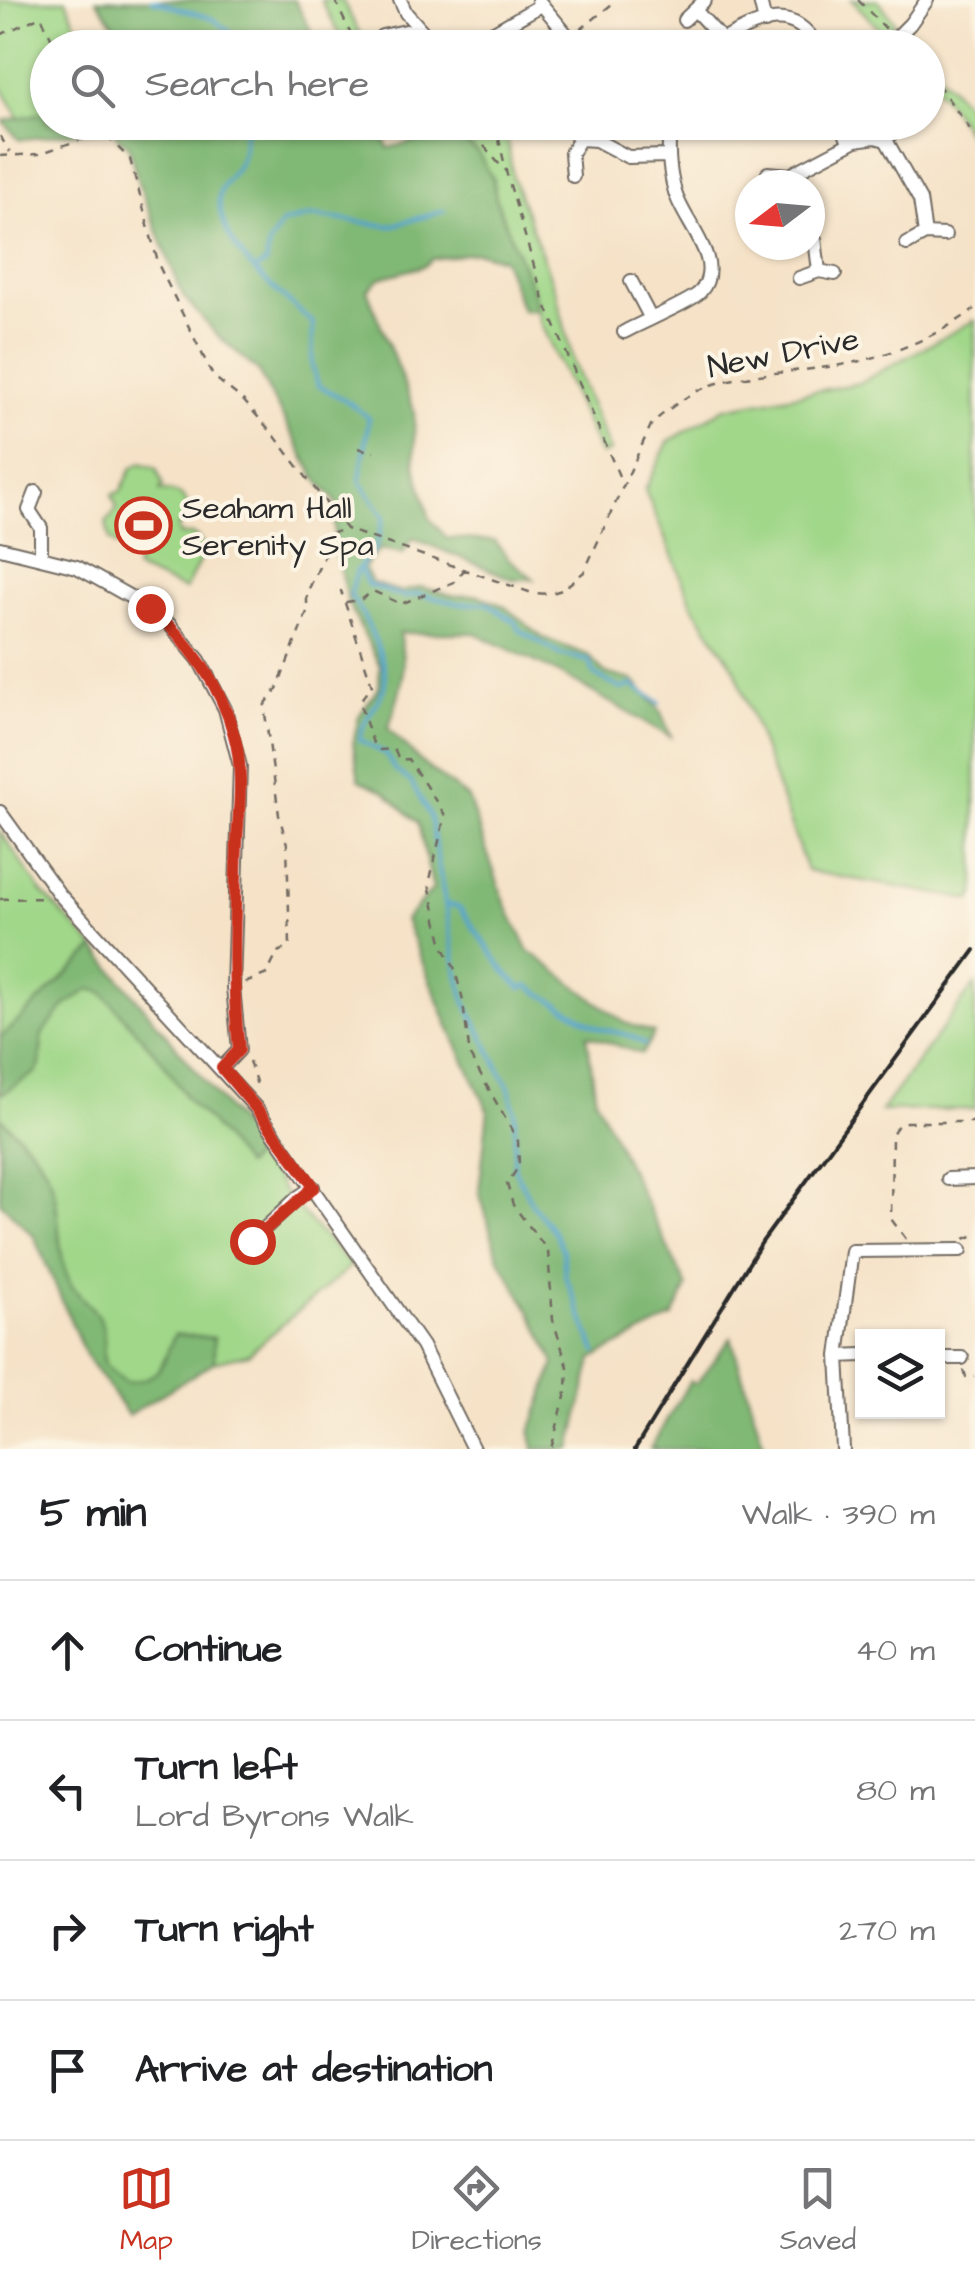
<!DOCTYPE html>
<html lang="en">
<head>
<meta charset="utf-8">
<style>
	:root { --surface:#fff; --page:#f6f6f6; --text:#202124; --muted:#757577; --line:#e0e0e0; --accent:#c8321e }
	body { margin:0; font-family:"Architects Daughter",sans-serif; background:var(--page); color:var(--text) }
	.controls { position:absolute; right:30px; bottom:30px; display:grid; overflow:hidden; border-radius:0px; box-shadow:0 2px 8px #0004 }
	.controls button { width:90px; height:90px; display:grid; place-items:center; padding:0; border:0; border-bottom:2px solid var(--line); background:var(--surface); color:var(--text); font:50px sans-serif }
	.compass { position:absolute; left:735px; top:170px; width:90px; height:90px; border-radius:50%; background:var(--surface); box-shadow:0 2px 8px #0004; rotate:254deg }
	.stop { position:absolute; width:30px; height:30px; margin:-22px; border:8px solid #c8321e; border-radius:50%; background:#fff }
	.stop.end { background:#c8321e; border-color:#fff; box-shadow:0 2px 10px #0008 }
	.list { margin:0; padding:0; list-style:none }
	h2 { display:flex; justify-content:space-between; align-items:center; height:130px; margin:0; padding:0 40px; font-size:42px }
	h2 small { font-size:32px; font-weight:400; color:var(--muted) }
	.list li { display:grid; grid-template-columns:65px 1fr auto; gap:30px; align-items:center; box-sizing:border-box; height:140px; padding:0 40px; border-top:2px solid var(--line) }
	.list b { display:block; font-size:38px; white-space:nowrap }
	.list p { margin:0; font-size:32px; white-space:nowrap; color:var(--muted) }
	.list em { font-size:32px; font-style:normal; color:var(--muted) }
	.icon { flex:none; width:55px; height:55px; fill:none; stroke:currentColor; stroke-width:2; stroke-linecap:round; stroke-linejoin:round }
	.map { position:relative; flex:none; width:975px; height:1449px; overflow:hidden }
	.search { position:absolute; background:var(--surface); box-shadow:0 2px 8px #0004; left:30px; right:30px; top:30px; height:110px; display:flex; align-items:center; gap:25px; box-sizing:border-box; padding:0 35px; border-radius:55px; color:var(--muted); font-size:38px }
	.sheet { height:690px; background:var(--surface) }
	nav { display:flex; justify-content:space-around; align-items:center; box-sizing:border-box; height:140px; border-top:2px solid var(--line); background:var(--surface); font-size:28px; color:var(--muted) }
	nav a { display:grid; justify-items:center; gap:5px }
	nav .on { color:var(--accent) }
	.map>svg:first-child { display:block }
</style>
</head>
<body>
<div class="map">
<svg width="975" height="1449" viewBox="0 0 975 1449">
	<rect width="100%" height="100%" fill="#fcf5e5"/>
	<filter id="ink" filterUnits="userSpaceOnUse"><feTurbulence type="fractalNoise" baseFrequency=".01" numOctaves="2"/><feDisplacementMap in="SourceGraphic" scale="20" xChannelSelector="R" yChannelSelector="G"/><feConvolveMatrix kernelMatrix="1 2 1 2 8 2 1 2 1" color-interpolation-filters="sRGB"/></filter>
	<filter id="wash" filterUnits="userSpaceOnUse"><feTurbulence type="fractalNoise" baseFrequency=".0048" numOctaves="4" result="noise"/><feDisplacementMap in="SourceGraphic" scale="40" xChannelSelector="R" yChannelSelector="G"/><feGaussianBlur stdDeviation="2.25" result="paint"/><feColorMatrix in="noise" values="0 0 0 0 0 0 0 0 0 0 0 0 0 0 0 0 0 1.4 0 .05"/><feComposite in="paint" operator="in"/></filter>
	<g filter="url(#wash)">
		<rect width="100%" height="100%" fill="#f5e2c7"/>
		<path fill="#a0d789" stroke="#66815a" stroke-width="2.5" d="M 0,0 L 66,0 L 86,47 L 48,48 L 47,113 L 21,121 L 0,85 Z
			M 321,0 L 342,0 L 367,47 L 346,47 Z
			M 852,0 L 878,0 L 895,22 L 883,33 Z
			M 928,62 L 975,114 L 975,158 C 969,127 948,102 928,79 Z
			M 394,123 L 512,123 L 507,137 L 513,178 L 556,292 L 574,365 L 610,451 L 601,455 L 540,322 L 533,291 L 496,200 L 493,179 L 478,153 L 453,132 L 429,130 L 402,132 Z
			M 975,320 L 975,895 L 971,900 L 807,871 L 735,669 L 693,606 L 645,490 L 668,442 L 725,408 L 859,383 Z
			M 141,463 L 156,468 L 163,484 L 160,491 C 187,489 197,510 177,528 L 180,535 L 194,535 L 201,542 L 204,552 L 185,590 L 135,569 L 138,560 L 132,546 L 116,545 L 110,540 L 106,523 L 117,508 L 112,495 L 121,491 L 132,468 Z
			M 0,831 L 41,891 L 95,948 L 261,1150 L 285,1195 L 351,1266 L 248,1354 L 214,1362 L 128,1415 L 86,1356 L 34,1236 L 0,1202 Z
			M 975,984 L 975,1109 L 881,1111 Z"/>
		<path fill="#80b875" stroke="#567250" stroke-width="2.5" d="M 96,0 L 294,0 C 307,19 307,32 326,47 L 126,47 L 127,42 Z
			M 47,112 L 48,122 L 377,123 L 388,148 L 453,132 L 478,153 L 493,179 L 496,200 L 533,291 L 537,310 L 522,310 L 503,259 L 478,252 L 432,259 L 424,266 L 380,278 L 367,290 L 414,410 L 415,465 L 430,519 L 447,538 L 495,541 L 508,558 L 534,579 L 512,579 L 413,538 L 403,553 L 380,549 L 364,567 L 372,583 L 401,592 L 421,587 L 454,596 L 478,595 L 504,606 L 543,638 L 588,655 L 605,673 L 633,680 L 660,710 L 671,737 L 559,673 L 475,633 L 399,633 C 408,673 401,691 388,729 L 423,764 L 468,798 L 504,900 L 528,950 L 625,1023 L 654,1033 L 642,1054 L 587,1035 L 596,1100 L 687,1287 L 673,1317 L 592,1359 L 571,1449 L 534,1449 L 531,1431 L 555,1363 L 533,1317 L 498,1256 L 479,1191 L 488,1110 L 452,1034 L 405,920 L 433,889 L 418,823 L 384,791 L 359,780 L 353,743 L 359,716 L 379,688 L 380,666 L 348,603 L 334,546 L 336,502 L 315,477 L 258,371 L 216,334 L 183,296 L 138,182 L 128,144 L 121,141 L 110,128 L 19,140 L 3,121 Z
			M 95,948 L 261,1150 L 245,1166 L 208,1120 L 189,1102 L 163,1062 L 102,992 L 90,989 L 66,1005 L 42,1034 L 40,1065 L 36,1072 L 0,1095 L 0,1038 Z
			M 0,1117 C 19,1136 44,1157 52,1183 C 62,1216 55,1250 70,1282 C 77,1298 97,1307 102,1325 C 111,1356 88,1359 127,1382 C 166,1379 161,1361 175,1334 L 214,1338 L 214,1362 L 128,1415 L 86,1356 L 34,1236 L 0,1202 Z
			M 731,1338 L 765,1449 L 650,1449 L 690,1381 L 696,1384 Z"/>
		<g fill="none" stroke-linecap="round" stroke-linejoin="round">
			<path stroke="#53a3cd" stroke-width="4" d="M 152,0 L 213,19 L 251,48
				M 248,122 C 243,134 245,142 243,153 C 240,171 217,183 219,201 C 222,253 278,291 313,323 L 312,366 L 318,385 L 347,401 L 369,418 L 360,481 L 384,517 L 376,547 L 357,570 L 350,595 C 364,614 393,669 383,690 C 375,710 362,719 360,740 L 387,755 L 394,769 L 411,782 L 430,816 L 456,967 L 465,1001 L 509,1088 L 515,1112 L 514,1168 L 532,1204 L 555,1233 L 563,1251 L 565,1275 L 596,1352
				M 257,268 L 266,264 L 269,244 L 282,223 L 313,216 L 390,226 L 444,211
				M 360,569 L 368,585 L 405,597 L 418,594 L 461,604 L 487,603 L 515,622 L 519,630 L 560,654 L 589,661 L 595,675 L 621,689 L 632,685 L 660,703
				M 445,904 L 459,907 L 503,969 L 521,988 L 528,986 L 599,1028 L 631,1036 L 645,1044"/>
		</g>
	</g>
	<g filter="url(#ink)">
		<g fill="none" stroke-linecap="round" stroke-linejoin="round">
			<defs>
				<path id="minor" d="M 400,0 L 406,13 L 423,32
					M 538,0 L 578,48
					M 760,1 L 765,22
					M 696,11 L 730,48
					M 684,20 L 705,0
					M 382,36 L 406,31 L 450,42 L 494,32 L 541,5
					M 725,39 C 759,19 794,5 817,46
					M 886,48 L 910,24 L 927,0
					M 564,122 L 580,139
					M 841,122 L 849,143
					M 886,140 L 900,122
					M 768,173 L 790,175
					M 573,176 L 571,153 L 580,139 L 596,140 L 628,157 L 667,156
					M 791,185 L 790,175 L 856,140 L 875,137 L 886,140 L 920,200 L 925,234
					M 810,233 L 815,239 L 819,271
					M 907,244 L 925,234 L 945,235
					M 799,278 L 819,271 L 835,274
					M 631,281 L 650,317
					M 624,332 C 640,323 691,302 700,292 C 727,262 683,222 675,192 C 668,168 668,147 670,122
					M 36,492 L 29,510 L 41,528 L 41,558
					M 0,548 L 77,567 L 150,608 L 170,625 L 199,660 L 225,709 L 240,766 L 233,987 L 239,1050 L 222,1068
					M 0,812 L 59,894 L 256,1108 L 422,1346 L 473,1449
					M 948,1179 L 975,1178
					M 241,1251 L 297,1198 L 313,1187
					M 838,1356 L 862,1355
					M 938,1358 L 962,1358
					M 843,1449 L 838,1356 L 852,1251 L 961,1250"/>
			</defs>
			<use href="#minor" stroke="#726b62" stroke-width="16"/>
			<path stroke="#726b62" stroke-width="2.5" stroke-dasharray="8 8" stroke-linecap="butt" d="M 335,0 L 357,48
				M 858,0 L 888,31
				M 580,30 L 617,0
				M 0,35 L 41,16 L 56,48
				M 928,71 L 975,136
				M 449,122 L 459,126 L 480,122
				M 503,122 L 499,140 L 507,175 L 544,300 L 622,483
				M 459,126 L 480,141 L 504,170
				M 0,136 L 10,152
				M 0,156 L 39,154 L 102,132 L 130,159 L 159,266 L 213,376 L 243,400 L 274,435 L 346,529 L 532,593 L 548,594 L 562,590 L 584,572 L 652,423 C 671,407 693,390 718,383 C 762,371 811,372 856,362 C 900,352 938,335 975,309
				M 358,448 L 374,452
				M 465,569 L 454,582 L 401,604 L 373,591 L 361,600 L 346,602 L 341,591 L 372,685 L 359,702 L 373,743 L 380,750 L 394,749 L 399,760 L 408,759 L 445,815 L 429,884 L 443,946 L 454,967 L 462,996 L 470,1056 L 518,1141 L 519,1166 L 507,1184 L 513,1205 L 548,1251 L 553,1320 L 568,1367 L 567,1389 L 551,1449
				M 0,899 L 48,898
				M 245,983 L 267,974 L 278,952 L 290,946 L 287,844 L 279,815 L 264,706 L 277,689 L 307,612 L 307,593 L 325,554 L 323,536 L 345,529
				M 249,1061 L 259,1091
				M 906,1239 L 891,1219 L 892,1134 L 898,1125 L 906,1122 L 975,1122
				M 965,1239 L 975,1235
				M 964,1370 L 966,1377 L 975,1377"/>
			<use href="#minor" stroke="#fff" stroke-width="12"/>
			<path stroke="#2b2b2b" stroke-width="4" d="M 635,1449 L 762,1242 L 975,950"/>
		</g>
	</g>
	<g fill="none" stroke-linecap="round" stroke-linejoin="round" filter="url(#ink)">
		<path stroke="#c8321e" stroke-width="12" d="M 150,608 C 189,641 221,685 234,735 C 244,769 239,807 237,842 C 235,911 231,980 239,1050 L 222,1068 L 256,1108 L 314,1187 L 252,1241"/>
	</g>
	<defs>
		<symbol id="stadium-ring" viewBox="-11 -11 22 22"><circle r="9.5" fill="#fcf5e5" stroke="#c8321e" stroke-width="1.5"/><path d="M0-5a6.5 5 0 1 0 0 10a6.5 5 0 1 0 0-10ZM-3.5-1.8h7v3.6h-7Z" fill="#c8321e"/></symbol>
	</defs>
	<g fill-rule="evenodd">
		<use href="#stadium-ring" x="112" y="494" width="63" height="63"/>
	</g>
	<g text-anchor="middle" stroke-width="8" stroke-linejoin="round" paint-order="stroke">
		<g font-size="32" fill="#2b2b2b" stroke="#fcf5e5">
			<text transform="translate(783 352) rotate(-11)" y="11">New Drive</text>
		</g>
		<g font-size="32" fill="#2b2b2b" stroke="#fcf5e5" text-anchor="start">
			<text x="182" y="518">Seaham Hall<tspan x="182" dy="37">Serenity Spa</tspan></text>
		</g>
	</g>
</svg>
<div class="controls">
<button><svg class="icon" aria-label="layers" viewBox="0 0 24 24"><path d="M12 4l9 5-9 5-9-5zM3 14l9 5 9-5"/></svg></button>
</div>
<svg class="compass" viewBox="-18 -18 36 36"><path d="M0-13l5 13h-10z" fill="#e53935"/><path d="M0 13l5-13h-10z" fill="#757577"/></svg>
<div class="stop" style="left:252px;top:1241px"></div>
<div class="stop end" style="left:150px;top:608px"></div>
<div class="search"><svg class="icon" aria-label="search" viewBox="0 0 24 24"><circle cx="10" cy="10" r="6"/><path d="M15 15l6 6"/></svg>Search here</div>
</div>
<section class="sheet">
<h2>5 min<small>Walk · 390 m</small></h2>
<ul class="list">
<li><svg class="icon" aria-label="ahead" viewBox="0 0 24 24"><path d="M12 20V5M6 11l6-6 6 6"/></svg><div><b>Continue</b></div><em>40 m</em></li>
<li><svg class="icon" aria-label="left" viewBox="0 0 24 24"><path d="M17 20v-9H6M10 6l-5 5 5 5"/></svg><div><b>Turn left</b><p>Lord Byrons Walk</p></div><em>80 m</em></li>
<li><svg class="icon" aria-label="right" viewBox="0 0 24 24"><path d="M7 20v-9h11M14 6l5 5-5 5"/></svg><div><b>Turn right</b></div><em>270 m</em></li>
<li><svg class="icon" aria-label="arrive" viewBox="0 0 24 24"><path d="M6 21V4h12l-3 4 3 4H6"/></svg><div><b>Arrive at destination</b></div></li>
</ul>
</section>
<nav>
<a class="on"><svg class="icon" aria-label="map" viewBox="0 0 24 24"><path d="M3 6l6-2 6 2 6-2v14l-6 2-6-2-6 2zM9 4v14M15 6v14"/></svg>Map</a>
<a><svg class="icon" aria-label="directions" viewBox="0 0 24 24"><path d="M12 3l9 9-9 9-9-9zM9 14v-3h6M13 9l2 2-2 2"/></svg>Directions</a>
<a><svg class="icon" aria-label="saved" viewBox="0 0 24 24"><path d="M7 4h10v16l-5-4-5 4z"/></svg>Saved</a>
</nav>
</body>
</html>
